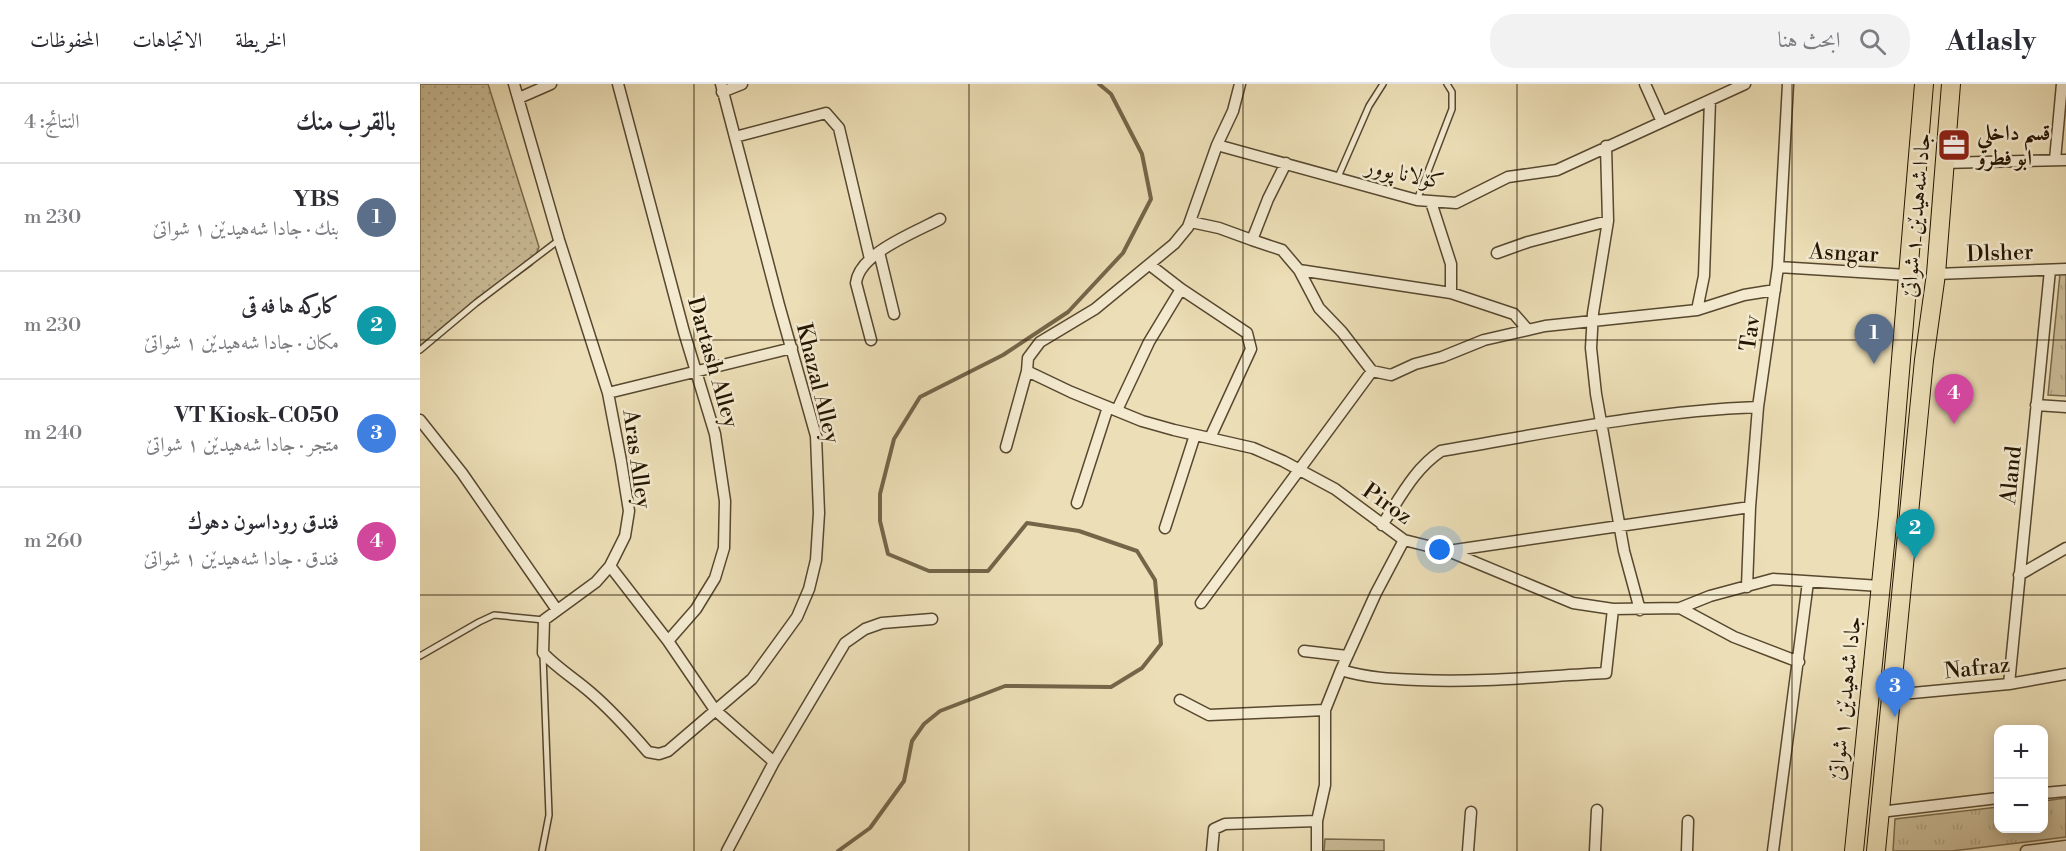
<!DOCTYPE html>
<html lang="ar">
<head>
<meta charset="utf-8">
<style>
	:root { --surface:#fff; --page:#f2f2f3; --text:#2b2b33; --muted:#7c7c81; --line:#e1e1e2; --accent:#8f2418 }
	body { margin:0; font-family:"Libre Bodoni",Amiri,serif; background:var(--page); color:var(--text); direction:rtl }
	.controls { position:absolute; right:18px; bottom:18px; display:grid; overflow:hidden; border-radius:12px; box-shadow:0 3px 15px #0003 }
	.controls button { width:54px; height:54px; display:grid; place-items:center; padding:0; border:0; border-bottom:2px solid var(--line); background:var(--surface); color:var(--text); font:30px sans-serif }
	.you { position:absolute; left:1020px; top:466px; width:21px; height:21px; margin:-15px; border:4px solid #fff; border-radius:50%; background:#1a73e8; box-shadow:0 0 0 9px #1a73e833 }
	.badge { display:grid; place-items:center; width:39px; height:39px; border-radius:50%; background:var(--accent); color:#fff; font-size:20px; font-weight:700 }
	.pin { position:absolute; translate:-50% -50px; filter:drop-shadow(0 2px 3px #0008) }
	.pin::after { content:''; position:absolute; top:32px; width:21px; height:18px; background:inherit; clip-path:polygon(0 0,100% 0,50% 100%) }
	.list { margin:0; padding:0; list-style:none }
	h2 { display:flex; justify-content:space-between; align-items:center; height:78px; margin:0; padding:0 24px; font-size:26px }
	h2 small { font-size:20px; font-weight:400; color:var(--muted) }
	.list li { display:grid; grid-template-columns:39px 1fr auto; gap:18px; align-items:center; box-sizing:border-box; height:108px; padding:0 24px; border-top:2px solid var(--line) }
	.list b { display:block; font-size:22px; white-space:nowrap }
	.list p { margin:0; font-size:20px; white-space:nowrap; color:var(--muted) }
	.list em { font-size:20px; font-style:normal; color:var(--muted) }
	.icon { flex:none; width:33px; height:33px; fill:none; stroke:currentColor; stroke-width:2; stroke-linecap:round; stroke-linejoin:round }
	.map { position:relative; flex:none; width:1646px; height:767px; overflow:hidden; direction:ltr }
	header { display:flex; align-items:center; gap:36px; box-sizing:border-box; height:84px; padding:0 30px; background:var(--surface); border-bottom:2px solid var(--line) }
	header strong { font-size:28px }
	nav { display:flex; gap:33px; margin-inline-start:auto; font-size:21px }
	.search { width:420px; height:54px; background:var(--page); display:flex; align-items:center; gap:15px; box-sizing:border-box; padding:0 21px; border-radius:24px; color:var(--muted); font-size:22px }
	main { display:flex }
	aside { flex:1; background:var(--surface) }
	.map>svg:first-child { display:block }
</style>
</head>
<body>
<header>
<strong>Atlasly</strong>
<div class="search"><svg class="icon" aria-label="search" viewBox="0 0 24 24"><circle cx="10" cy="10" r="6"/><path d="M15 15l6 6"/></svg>ابحث هنا</div>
<nav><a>الخريطة</a><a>الاتجاهات</a><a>المحفوظات</a></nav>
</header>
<main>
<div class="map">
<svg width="1646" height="767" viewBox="0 0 1646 767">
	<defs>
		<pattern id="grass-tufts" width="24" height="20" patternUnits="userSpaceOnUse" patternTransform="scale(1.5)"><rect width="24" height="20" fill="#cabc97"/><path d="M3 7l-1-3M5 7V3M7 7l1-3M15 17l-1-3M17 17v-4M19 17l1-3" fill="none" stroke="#ada180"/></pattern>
		<pattern id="park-dots" width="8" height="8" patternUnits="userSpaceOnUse" patternTransform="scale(1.5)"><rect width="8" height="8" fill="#cabc97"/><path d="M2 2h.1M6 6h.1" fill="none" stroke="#ada180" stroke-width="1.8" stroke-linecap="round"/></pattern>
	</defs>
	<rect width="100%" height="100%" fill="#ecdeb6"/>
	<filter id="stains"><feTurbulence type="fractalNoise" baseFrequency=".00333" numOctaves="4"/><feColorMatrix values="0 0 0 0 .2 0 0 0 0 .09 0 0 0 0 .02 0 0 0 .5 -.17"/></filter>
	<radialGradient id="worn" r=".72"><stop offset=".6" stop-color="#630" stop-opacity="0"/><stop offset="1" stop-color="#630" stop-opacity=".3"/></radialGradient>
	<path fill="url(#grass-tufts)" stroke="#78694c" stroke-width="1.5" d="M 1640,190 L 1646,190 L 1646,312 L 1628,311 Z
		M 1646,714 L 1646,753 L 1532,767 L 1473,767 L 1475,735 L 1578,723 L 1578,744 L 1624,744 L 1624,717 Z"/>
	<path fill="url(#park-dots)" stroke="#78694c" stroke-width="1.5" d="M 0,0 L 68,0 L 119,163 L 112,181 L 0,262 Z"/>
	<path fill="#cabc97" stroke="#78694c" stroke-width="1.5" d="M 905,755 L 964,756 L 964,767 L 904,767 Z"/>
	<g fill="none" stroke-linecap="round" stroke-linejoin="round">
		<path stroke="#746549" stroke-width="4" d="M 418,767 L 450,744 L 484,697 L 492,657 L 504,640 L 520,627 L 585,602 L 691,603 L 722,584 L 741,560 L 735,496 L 717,467 L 659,447 L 607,439 L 568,487 L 509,487 L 468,470 L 460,437 L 460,410 L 474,355 L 500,313 L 583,271 L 648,228 L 703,169 L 731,115 L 722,70 L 691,10 L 679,0"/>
		<defs>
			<path id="lane" d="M 918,93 L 949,22 L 963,0
				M 997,116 L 1032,25 L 1032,8 L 1027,0
				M 0,266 L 56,219 L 139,156
				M 0,572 L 59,538 L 74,531 L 124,536
				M 122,767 L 129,731 L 123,571"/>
			<path id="street" d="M 94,0 L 139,156 L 188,309 L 201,377 L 209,427 L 205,452 L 190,482 L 176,498 L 124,536 L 123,569 C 137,584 154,594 170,608 C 191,626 210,647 228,668 L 239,670 L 248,667 L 332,595 L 377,533 L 389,505 L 396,476 L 399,429 L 396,352 L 359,221 L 301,0
				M 198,0 L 264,248 L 295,350 L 305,417 L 304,464 L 295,494 L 276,525 L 248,557
				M 1225,0 L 1242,38
				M 302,8 L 322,0
				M 99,14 L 131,0
				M 315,53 L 406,29 L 419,44 L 450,175
				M 797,61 L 997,116 L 1036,119 L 1088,93 L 1137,86 L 1325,0
				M 1186,62 L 1188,137 L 1173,229 L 1171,264 L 1176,310 L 1204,467 L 1220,526
				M 1635,76 L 1642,0
				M 866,79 L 848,115 L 832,156 L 862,166 L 879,186 L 899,224 L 922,248 L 952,287 L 971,291 L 995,280 L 1022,273 L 1064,256 L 1125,242 L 1277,226 L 1324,211 L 1355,206
				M 1523,79 L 1646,76
				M 1011,118 L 1031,180 L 1031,209
				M 771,138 L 799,144 L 832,156
				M 459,168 L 474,230
				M 1077,169 L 1108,158 L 1188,137
				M 730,181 L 761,205 L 827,249 L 831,265 L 790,354
				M 1358,183 L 1487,191
				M 879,186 L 1031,209 L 1094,230 L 1108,246
				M 1516,190 L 1646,185
				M 1277,226 L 1284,192 L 1290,16
				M 451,256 L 436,199 C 439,169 496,148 520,135
				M 607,287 L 651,308 L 722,337 L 754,346 L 833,364 L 863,377 L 915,405 L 984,456 L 1028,467 L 1153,519 L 1193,525 L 1260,524 L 1290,512 L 1353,495 L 1460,502
				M 188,309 L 372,264
				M 1616,321 L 1646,323
				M 697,326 L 729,258 L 761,205
				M 0,336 L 42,389 L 137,526
				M 586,363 L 607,287 L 608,274 L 620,258 L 675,225 L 754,160 L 768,143 L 797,61 L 813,27 L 820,0
				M 657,419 L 688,323
				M 962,441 C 980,414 994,385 1021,367 C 1127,349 1230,327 1338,323
				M 745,444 L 775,351
				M 1028,467 L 1330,423
				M 190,482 L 248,557 L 295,626 L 354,678 L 307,767
				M 1599,491 L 1646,464
				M 1327,503 L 1330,423 L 1338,323 L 1358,183 L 1368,0
				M 781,519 L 952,287
				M 1260,524 L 1314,553 L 1379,578
				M 884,567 L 927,572
				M 921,586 C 947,594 972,595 998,596 C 1061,599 1124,592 1186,589 L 1193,525
				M 1589,600 L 1630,186
				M 1471,611 L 1589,600 L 1646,590
				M 760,616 L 789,631 L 905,626
				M 354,678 L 425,559 L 445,545 L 462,539 L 512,535
				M 1624,709 L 1646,707
				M 1460,728 L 1578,714
				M 792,767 L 794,745 L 805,740 L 897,737
				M 897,767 L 897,737 L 905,701 L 905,626 L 921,586 L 956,509 L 984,456
				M 1048,767 L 1051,728
				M 1175,767 L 1177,726
				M 1267,767 L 1268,737
				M 1353,767 L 1388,498
				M 1606,767 L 1646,762"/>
			<path id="primary" d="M 1434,767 L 1468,431 L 1504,0
				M 1456,767 L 1504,276 L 1516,190 L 1531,0"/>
		</defs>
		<use href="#lane" stroke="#57482f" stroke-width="8"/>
		<use href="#street" stroke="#57482f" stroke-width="13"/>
		<use href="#primary" stroke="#251602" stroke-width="20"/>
		<use href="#lane" stroke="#f3ead0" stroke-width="5"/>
		<use href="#street" stroke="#f3ead0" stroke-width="10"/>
		<use href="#primary" stroke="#ecdeb6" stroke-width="18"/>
	</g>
	<path fill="none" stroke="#251602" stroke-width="1.5" stroke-opacity="0.55" d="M 274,0 L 274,767M 549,0 L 549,767M 823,0 L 823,767M 1097,0 L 1097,767M 1372,0 L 1372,767M 0,256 L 1646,256M 0,511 L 1646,511"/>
	<defs>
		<symbol id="office-square" viewBox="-11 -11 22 22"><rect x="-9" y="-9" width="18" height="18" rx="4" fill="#8f2418" stroke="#f3ead0"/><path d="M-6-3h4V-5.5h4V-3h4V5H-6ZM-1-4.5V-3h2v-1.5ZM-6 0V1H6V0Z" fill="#fff"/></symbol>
	</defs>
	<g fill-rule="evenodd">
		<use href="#office-square" x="1515" y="42" width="38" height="38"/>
	</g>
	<g text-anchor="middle" stroke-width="5" stroke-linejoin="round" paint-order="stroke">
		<g font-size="22" font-weight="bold" fill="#251602" stroke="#f3ead0" text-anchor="start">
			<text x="1557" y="56">قسم داخلي<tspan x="1557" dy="25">ابو فطرو</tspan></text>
		</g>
		<g font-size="22" fill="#251602" stroke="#f3ead0">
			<text transform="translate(985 89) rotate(12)" y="8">کۆلانا پوور</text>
			<text transform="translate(1495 131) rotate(-85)" y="8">جادا شەهیدێن ١ شواتێ</text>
			<text transform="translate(1424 168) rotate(3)" y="8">Asngar</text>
			<text transform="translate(1580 168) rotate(-2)" y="8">Dlsher</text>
			<text transform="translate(1329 249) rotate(-82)" y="8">Tav</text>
			<text transform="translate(294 278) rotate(74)" y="8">Dartash Alley</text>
			<text transform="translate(399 299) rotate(76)" y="8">Khazal Alley</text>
			<text transform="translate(218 375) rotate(82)" y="8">Aras Alley</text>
			<text transform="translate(1590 391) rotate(-84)" y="8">Aland</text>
			<text transform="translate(968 419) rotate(35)" y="8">Piroz</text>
			<text transform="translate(1557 583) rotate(-6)" y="8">Nafraz</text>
			<text transform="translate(1424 614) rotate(-84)" y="8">جادا شەهیدێن ١ شواتێ</text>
		</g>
	</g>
	<rect width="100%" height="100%" filter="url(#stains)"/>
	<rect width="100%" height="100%" fill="url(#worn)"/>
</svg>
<div class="controls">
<button>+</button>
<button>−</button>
</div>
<div class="you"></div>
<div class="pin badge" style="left:1454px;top:280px;background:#5c6f8a">1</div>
<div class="pin badge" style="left:1495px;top:475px;background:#0f9aa8">2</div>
<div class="pin badge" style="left:1475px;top:633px;background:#3f7fe0">3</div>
<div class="pin badge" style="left:1534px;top:340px;background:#d1479c">4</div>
</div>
<aside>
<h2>بالقرب منك<small>النتائج: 4</small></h2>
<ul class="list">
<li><span class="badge" style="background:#5c6f8a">1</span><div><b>YBS</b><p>بنك · جادا شەهیدێن ١ شواتێ</p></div><em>230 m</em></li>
<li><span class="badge" style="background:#0f9aa8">2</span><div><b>كاركه ها فه قى</b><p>مكان · جادا شەهیدێن ١ شواتێ</p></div><em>230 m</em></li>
<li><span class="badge" style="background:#3f7fe0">3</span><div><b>VT Kiosk-C050</b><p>متجر · جادا شەهیدێن ١ شواتێ</p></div><em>240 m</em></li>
<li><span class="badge" style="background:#d1479c">4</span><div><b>فندق روداسون دهوك</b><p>فندق · جادا شەهیدێن ١ شواتێ</p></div><em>260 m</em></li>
</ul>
</aside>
</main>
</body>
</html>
